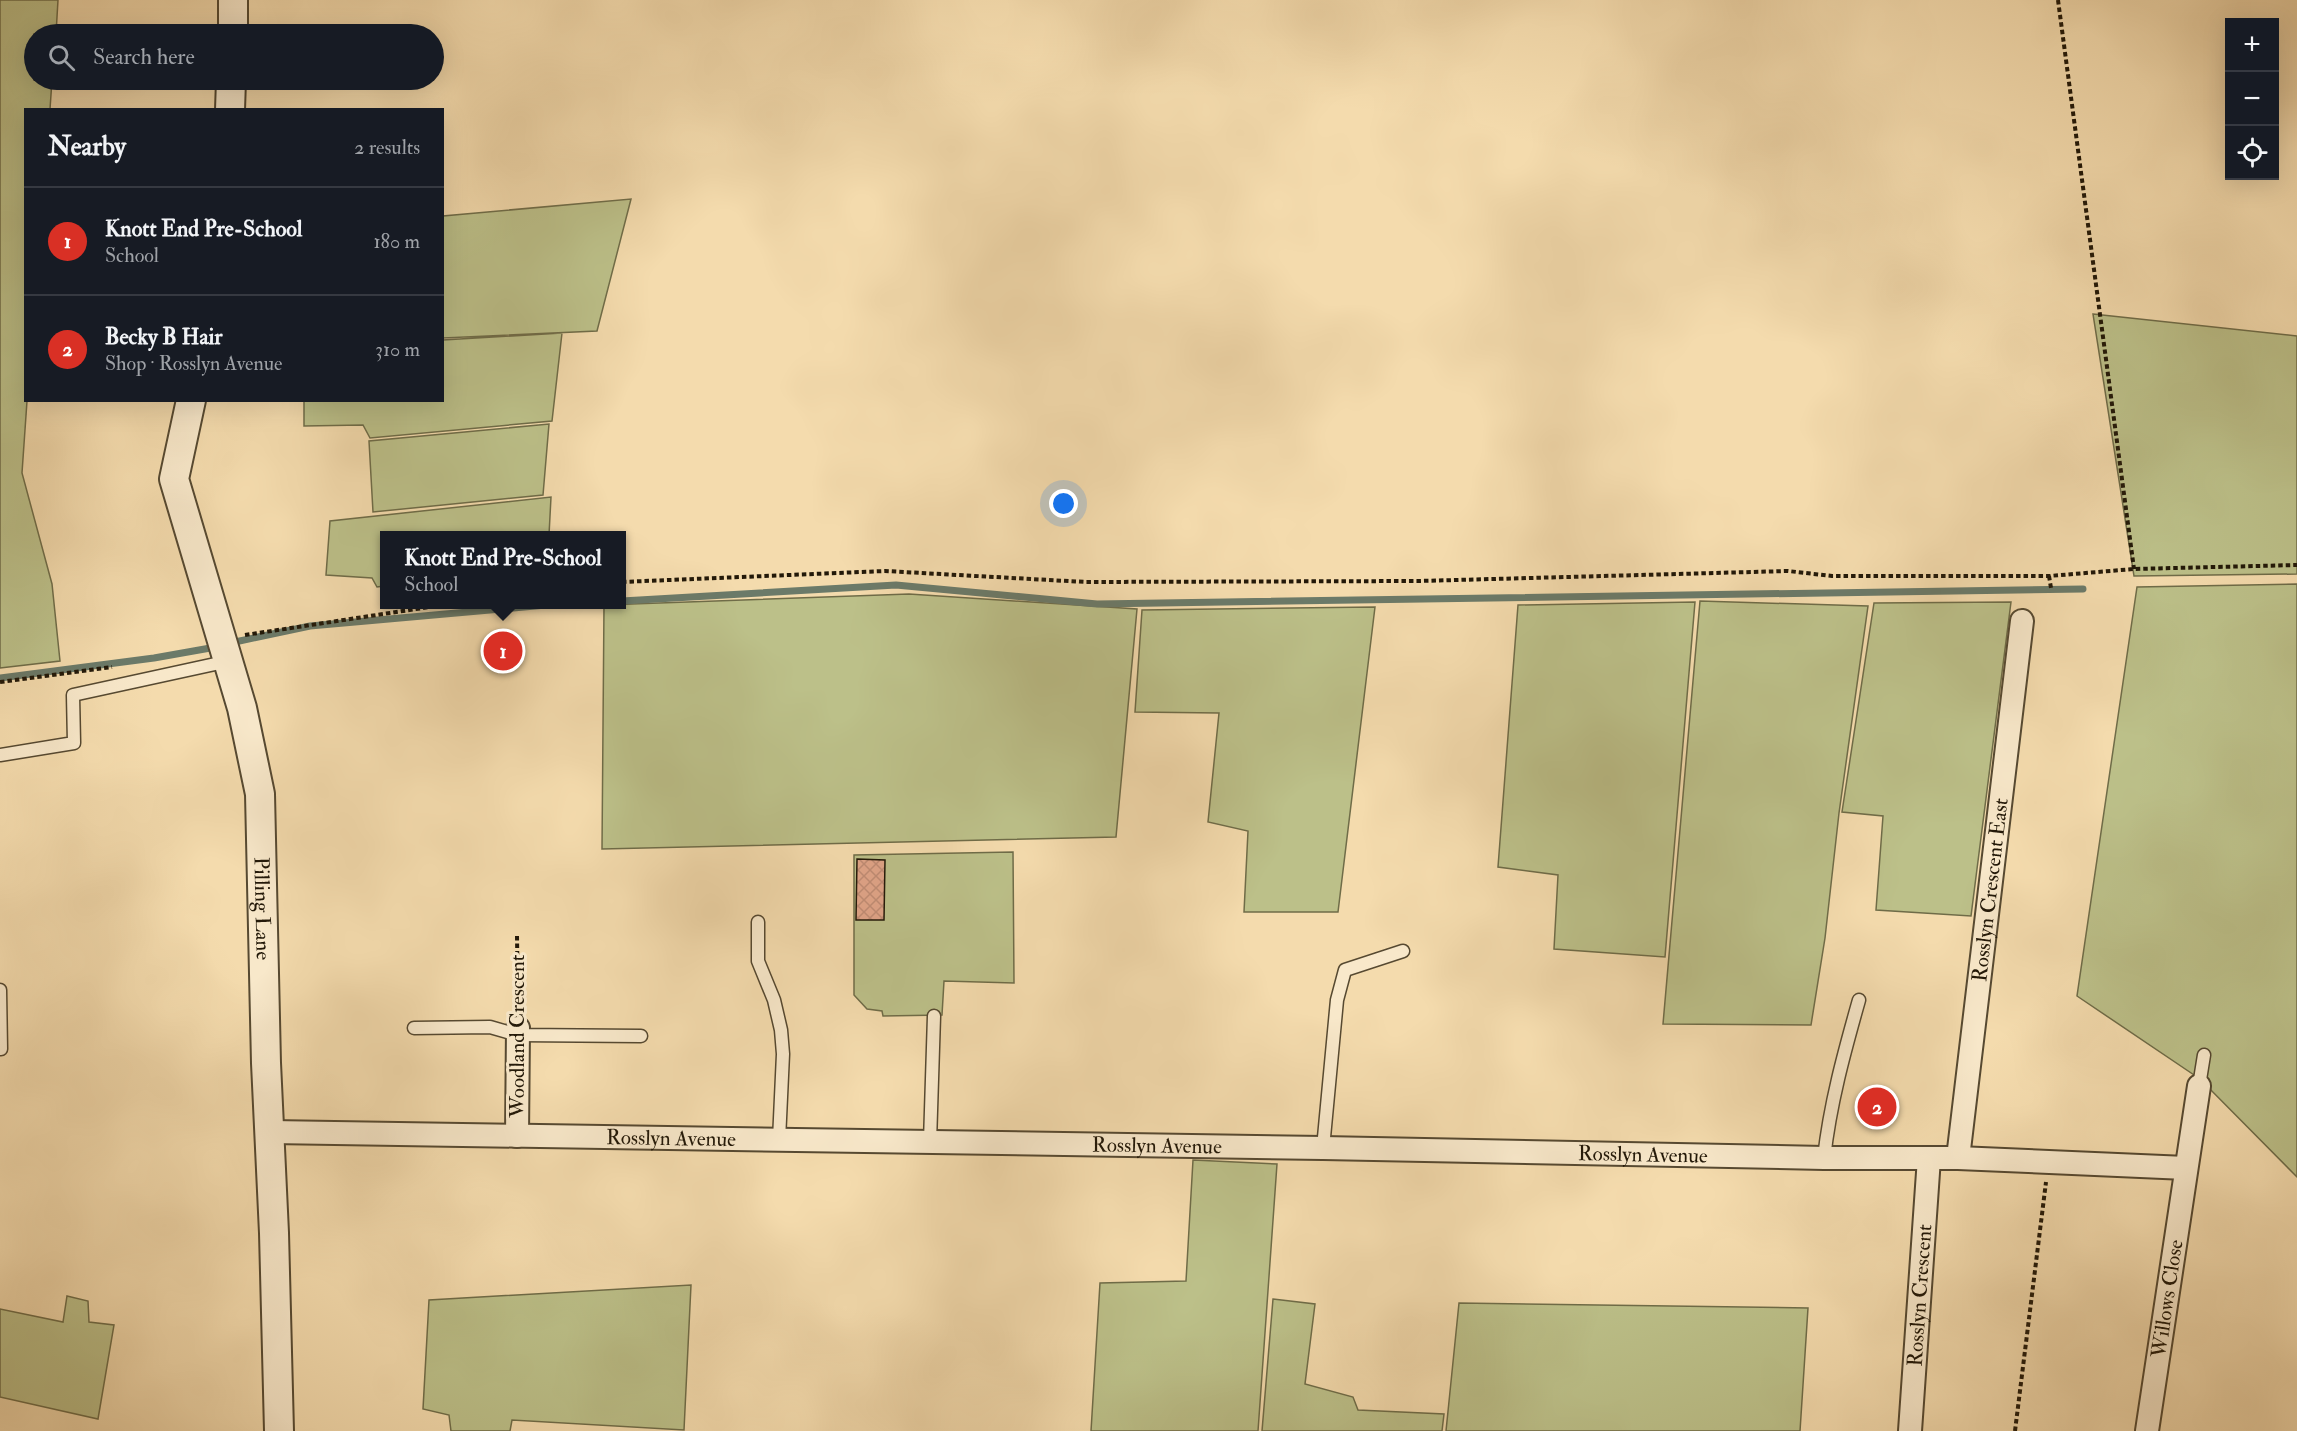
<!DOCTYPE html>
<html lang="en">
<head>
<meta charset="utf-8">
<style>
	:root { --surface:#171b24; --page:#20242c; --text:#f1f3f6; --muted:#9ea1a6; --line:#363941; --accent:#d93025 }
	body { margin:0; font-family:"IM FELL Double Pica",serif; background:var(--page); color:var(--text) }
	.controls { position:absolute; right:18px; top:18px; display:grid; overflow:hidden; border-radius:0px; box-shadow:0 6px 24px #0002 }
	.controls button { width:54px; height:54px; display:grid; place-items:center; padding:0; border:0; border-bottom:2px solid var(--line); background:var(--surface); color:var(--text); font:30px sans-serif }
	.you { position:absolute; left:1064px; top:504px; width:21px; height:21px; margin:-15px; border:4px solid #fff; border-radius:50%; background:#1a73e8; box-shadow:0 0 0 9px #1a73e833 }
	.badge { display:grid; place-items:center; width:39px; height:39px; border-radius:50%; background:var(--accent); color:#fff; font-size:20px; font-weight:700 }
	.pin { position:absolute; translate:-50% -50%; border:3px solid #fff; box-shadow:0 2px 6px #0006 }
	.popup { position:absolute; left:380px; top:531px; width:246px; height:78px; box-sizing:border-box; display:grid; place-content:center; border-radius:0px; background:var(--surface); filter:drop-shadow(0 2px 4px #0005); font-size:20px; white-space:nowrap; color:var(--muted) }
	.popup b { font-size:22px; color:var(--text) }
	.popup::after { content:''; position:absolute; left:50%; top:100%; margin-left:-12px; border:12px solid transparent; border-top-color:var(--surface) }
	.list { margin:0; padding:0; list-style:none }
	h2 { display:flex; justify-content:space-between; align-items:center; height:78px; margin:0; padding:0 24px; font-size:26px }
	h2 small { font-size:20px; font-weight:400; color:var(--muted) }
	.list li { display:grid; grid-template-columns:39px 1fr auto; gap:18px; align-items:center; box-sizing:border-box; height:108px; padding:0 24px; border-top:2px solid var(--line) }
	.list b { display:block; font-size:22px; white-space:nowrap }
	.list p { margin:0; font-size:20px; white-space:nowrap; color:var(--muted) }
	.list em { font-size:20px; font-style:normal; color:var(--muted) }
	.icon { flex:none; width:33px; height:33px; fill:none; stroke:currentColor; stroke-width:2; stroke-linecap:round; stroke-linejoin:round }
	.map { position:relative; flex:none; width:2297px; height:1431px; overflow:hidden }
	.search { position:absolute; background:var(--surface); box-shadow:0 6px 24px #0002; left:24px; top:24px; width:420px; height:66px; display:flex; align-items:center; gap:15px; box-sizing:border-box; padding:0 21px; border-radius:33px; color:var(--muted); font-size:22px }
	.panel { position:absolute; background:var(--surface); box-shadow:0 6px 24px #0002; left:24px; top:108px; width:420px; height:294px; border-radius:0px }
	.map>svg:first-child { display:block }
</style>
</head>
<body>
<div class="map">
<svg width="2297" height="1431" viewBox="0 0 2297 1431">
	<defs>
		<pattern id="building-cross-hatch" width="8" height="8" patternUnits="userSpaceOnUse" patternTransform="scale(1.5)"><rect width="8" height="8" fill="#e0a488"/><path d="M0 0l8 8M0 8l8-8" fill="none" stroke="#c08c74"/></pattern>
	</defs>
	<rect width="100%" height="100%" fill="#f4dbad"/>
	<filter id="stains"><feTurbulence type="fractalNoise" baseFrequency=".00333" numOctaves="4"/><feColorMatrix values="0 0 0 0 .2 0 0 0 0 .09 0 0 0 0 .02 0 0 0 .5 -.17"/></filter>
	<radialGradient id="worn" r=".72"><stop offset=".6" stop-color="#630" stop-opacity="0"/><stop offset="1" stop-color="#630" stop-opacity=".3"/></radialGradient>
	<path fill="#bcc089" stroke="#6f6c48" stroke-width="1.5" d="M 0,0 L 58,0 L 56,34 L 34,34 L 34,80 L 52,80 L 50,109 L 26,110 L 27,401 L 22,473 L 52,584 L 60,661 L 0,668 Z
		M 631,199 L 597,331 L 443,338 L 443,216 Z
		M 2093,314 L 2297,336 L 2297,574 L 2134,576 Z
		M 562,333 L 552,421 L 370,438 L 363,425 L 304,426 L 304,401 L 442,400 L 443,340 Z
		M 549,424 L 543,495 L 373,512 L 369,441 Z
		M 551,497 L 549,535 L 384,536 L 384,586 L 377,587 L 372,578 L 326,575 L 330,521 Z
		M 2297,584 L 2297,1177 L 2200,1079 L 2077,996 L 2137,587 Z
		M 909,594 L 1137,609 L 1116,837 L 602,849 L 604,605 Z
		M 1700,601 L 1868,606 L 1839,813 L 1825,938 L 1811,1025 L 1663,1024 Z
		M 1695,602 L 1665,957 L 1554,949 L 1558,875 L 1498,867 L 1518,605 Z
		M 2011,602 L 1971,916 L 1876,910 L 1883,816 L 1842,812 L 1874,603 Z
		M 1375,607 L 1338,912 L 1244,912 L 1248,831 L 1208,822 L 1219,713 L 1135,712 L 1142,610 Z
		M 1013,852 L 1014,983 L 944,981 L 942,1015 L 883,1016 L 882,1011 L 867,1009 L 854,995 L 854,855 Z
		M 1193,1160 L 1277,1164 L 1258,1431 L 1091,1431 L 1100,1283 L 1186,1281 Z
		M 691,1285 L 684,1430 L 512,1420 L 510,1431 L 451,1431 L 449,1415 L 423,1409 L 429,1300 Z
		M 67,1296 L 88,1301 L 89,1322 L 114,1325 L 98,1419 L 0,1397 L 0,1309 L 63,1322 Z
		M 1273,1299 L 1315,1304 L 1305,1384 L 1353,1397 L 1358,1410 L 1444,1414 L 1442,1431 L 1262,1431 Z
		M 1459,1303 L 1808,1308 L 1800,1431 L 1446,1431 Z"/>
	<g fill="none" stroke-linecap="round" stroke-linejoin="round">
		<path stroke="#6b7a69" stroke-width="7" d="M 622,601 L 896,585 L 1097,604 L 2083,589
			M 230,643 L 310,626 L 557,604
			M 0,678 L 154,658 L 216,647"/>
	</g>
	<path fill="url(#building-cross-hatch)" stroke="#221808" stroke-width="1.5" d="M 857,859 L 885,860 L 884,920 L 856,920 Z"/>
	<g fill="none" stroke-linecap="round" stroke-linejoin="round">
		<defs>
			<path id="service" d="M 0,755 L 74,743 L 73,695 L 229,661
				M 758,922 L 758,961 L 774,1000 L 781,1030 L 783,1054 L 779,1140
				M 0,990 L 1,1049
				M 414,1028 L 490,1027 L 518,1035 L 641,1036
				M 2199,1086 L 2204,1055
				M 930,1142 L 934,1016
				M 1323,1148 L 1337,1000 L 1345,970 L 1403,951
				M 1824,1158 C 1830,1104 1844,1053 1859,1000"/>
			<g id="minor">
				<path id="s1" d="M 271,1132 L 1323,1148 L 1824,1158 L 1958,1158 L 2186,1168"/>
				<path d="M 517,1136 L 518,1028"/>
				<path id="s2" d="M 1958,1158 L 2022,621"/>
				<path id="s3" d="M 1910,1431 L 1929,1158"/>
				<path id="s4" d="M 2147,1431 L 2199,1086"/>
			</g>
			<g id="tertiary">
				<path d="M 233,0 L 233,34"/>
				<path d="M 230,110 L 231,80"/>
				<path id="s5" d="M 191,400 L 174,479 L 242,708 L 260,794 L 266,1063 L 274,1233 L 279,1431"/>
			</g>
		</defs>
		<use href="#service" stroke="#564931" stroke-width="15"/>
		<use href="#minor" stroke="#564931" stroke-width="26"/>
		<use href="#tertiary" stroke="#564931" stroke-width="32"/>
		<path stroke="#221808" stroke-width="4" stroke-dasharray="4.5 3" stroke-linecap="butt" d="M 2058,0 L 2134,569
			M 2049,576 L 2051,588
			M 622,582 L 885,571 L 1086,582 L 1419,581 L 1788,571 L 1832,576 L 2049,576 L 2134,569 L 2297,565
			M 245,635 L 449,604
			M 0,682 L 112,667
			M 517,936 L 518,1007
			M 2015,1431 L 2046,1182"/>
		<use href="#service" stroke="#f8e8ca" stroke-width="12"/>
		<use href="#minor" stroke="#f8e8ca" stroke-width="22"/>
		<use href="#tertiary" stroke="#f8e8ca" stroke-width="28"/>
	</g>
	<g text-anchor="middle" stroke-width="6" stroke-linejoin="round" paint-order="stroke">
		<g font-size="21" fill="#221808" stroke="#f8e8ca">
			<text dy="7" stroke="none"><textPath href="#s2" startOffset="270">Rosslyn Crescent East</textPath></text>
			<text dy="7" stroke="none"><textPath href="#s5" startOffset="522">Pilling Lane</textPath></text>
			<text transform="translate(517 1036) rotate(-90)" y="7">Woodland Crescent</text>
			<text dy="7" stroke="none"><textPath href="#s1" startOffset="400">Rosslyn Avenue</textPath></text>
			<text dy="7" stroke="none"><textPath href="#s1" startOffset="886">Rosslyn Avenue</textPath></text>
			<text dy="7" stroke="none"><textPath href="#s1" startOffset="1372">Rosslyn Avenue</textPath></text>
			<text dy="7" stroke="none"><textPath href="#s3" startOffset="136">Rosslyn Crescent</textPath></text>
			<text dy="7" stroke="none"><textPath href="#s4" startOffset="134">Willows Close</textPath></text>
		</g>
	</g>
	<rect width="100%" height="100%" filter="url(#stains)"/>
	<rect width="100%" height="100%" fill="url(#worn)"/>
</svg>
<div class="controls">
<button>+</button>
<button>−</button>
<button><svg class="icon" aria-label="locate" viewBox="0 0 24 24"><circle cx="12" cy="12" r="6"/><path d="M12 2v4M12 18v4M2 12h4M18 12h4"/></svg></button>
</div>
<div class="you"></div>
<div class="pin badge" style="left:503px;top:651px">1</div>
<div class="popup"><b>Knott End Pre-School</b>School</div>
<div class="pin badge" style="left:1877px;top:1107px">2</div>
<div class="search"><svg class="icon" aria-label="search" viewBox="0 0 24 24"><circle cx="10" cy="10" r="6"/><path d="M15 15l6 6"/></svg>Search here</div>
<section class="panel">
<h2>Nearby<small>2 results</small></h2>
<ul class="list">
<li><span class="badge">1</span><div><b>Knott End Pre-School</b><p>School</p></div><em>180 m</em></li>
<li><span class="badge">2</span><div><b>Becky B Hair</b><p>Shop · Rosslyn Avenue</p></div><em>310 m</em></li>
</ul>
</section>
</div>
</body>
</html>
